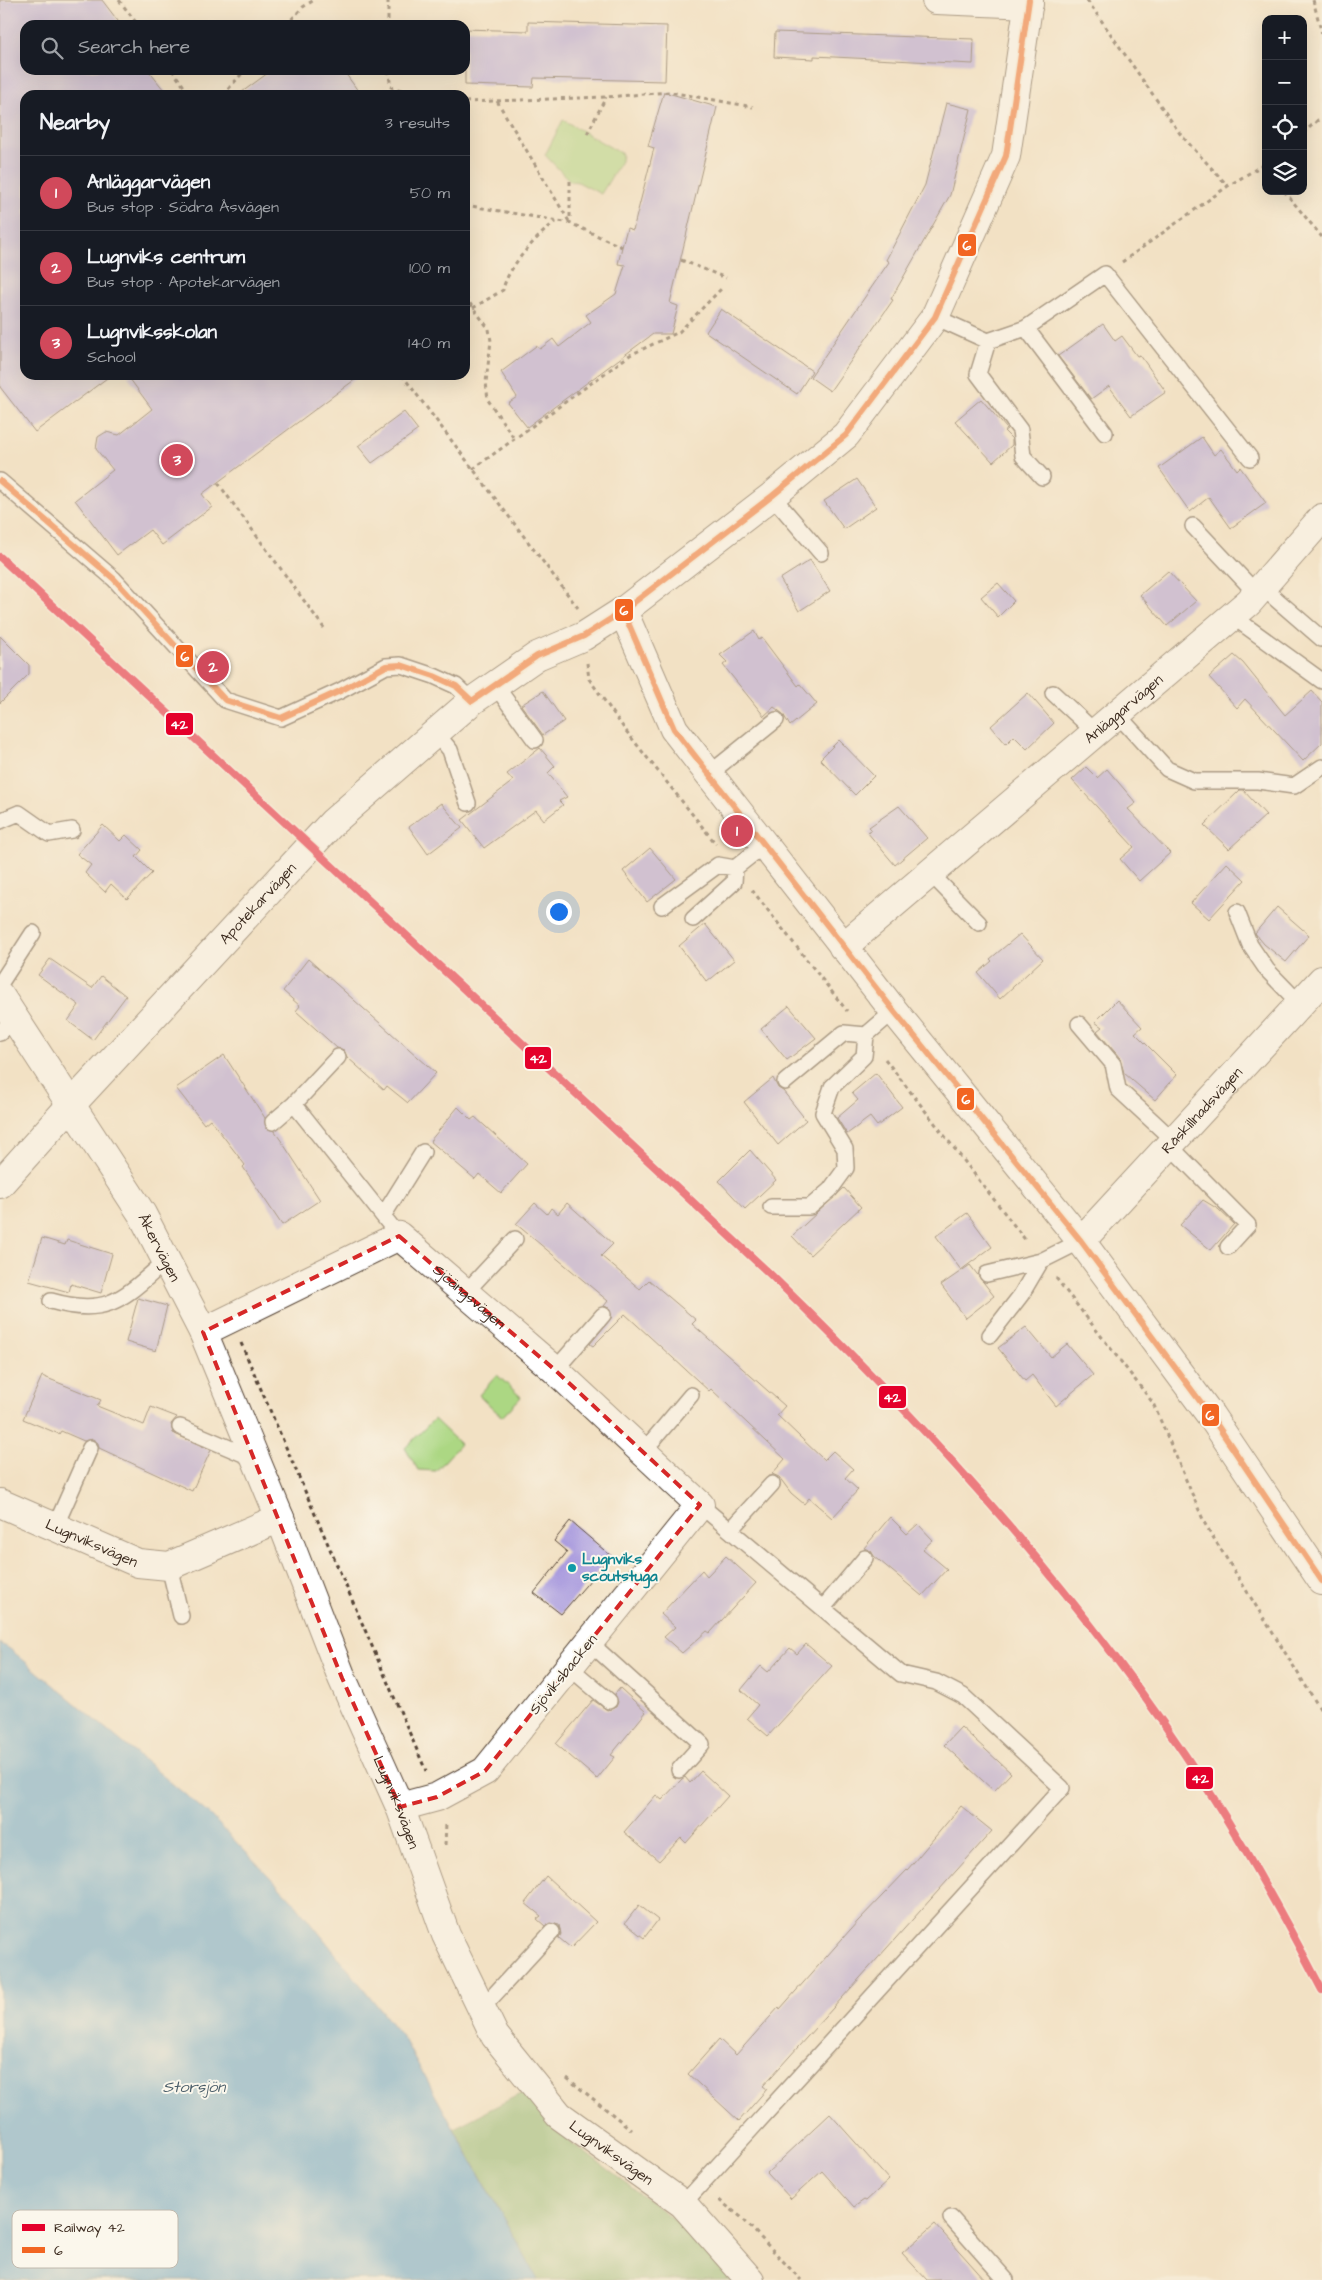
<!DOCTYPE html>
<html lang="en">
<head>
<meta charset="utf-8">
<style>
	:root { --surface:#171b24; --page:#20242c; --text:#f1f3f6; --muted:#9ea1a6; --line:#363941; --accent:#d1495b }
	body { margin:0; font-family:"Architects Daughter",sans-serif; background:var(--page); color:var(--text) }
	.controls { position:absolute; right:15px; top:15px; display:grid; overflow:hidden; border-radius:10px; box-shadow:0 5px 20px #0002 }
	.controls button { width:45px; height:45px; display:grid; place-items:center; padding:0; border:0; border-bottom:1px solid var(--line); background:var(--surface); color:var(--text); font:25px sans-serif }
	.you { position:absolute; left:558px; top:911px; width:18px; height:18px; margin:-12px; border:4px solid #fff; border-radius:50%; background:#1a73e8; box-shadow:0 0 0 8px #1a73e833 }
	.badge { display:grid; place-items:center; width:32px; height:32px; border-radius:50%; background:var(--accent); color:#fff; font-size:16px; font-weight:700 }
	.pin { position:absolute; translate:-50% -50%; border:2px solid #fff; box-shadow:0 1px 5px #0006 }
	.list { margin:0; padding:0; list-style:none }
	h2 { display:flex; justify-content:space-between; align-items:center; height:65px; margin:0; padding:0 20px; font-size:21px }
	h2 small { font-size:16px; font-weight:400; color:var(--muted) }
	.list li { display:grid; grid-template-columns:32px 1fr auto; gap:15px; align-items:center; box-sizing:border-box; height:75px; padding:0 20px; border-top:1px solid var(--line) }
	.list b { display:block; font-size:19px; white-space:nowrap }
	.list p { margin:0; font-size:16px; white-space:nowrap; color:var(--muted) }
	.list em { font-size:16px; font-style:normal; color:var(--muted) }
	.icon { flex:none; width:28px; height:28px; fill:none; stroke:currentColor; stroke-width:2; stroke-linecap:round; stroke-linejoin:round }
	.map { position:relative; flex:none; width:1322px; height:2280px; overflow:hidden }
	.search { position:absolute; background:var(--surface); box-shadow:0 5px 20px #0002; left:20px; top:20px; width:450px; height:55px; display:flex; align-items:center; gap:12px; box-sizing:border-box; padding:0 18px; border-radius:15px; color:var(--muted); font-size:19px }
	.panel { position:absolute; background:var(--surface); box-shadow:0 5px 20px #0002; left:20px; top:90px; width:450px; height:290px; border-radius:15px }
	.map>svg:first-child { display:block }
</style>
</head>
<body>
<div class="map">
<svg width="1322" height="2280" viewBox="0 0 1322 2280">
	<rect width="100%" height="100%" fill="#fbf7ec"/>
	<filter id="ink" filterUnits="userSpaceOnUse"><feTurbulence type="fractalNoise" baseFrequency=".02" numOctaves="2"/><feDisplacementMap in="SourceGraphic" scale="10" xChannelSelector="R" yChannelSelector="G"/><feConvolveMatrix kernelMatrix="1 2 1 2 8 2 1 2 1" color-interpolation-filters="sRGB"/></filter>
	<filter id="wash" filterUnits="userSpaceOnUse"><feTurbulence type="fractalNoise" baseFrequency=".0096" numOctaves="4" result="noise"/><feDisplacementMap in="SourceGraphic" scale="20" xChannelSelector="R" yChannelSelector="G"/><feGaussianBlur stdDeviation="1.12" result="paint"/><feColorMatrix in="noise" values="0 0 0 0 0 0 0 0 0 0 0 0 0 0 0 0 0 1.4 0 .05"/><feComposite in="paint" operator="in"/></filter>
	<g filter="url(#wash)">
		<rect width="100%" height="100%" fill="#f2e1c4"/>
		<path fill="#acd783" stroke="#748050" d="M 563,120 L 622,154 L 621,161 L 601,194 L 578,182 L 570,181 L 545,155 Z
			M 497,1375 L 521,1397 L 502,1417 L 479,1395 Z
			M 434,1419 L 460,1444 L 436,1471 L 418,1470 L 405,1448 Z"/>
		<path fill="#89b871" stroke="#627148" d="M 522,2093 L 571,2142 L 688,2230 L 732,2280 L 538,2280 L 454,2128 Z"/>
		<path fill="#5fa7d6" stroke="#4d687a" d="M 0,1643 L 10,1649 L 210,1815 L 295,1903 L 404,2039 L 538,2280 L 0,2280 Z"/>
		<g id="blocks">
			<path fill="#a89ade" d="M 0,0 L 102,0 L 121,25 L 25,25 L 25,70 L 148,70 L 168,95 L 25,95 L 25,375 L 111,375 L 35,432 L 0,387 Z
				M 528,22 L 667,26 L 665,81 L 534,78 L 533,87 L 465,85 L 465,29 L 528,31 Z
				M 775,32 L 974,39 L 973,64 L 814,56 L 814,59 L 774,57 Z
				M 272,70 L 343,70 L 361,95 L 238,95 Z
				M 664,92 L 717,107 L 670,303 L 678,306 L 671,334 L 653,334 L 527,427 L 508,403 L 517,397 L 501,372 L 536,346 L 540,349 L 553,339 L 559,347 L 591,322 L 586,315 L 616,294 L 625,265 L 618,264 L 622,247 L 627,228 L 633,230 L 654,148 L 648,146 Z
				M 946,103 L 971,109 L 950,195 L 891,299 L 893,300 L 830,391 L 810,377 L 889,262 L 886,260 L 925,185 Z
				M 721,309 L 812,371 L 797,394 L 706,332 Z
				M 1103,324 L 1115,341 L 1122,336 L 1137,356 L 1140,355 L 1166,392 L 1131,416 L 1109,386 L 1091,399 L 1058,356 Z
				M 127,375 L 361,375 L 202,494 L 212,507 L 162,545 L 150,530 L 117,555 L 75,500 L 113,470 L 96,449 L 98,437 L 106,432 L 119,435 L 152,409 Z
				M 981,399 L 1007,429 L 1004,431 L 1012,439 L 1012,445 L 993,462 L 955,421 Z
				M 404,412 L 418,430 L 372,463 L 358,446 Z
				M 1202,437 L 1214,455 L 1221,449 L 1237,470 L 1240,467 L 1266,503 L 1231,528 L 1209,497 L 1190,512 L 1159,468 Z
				M 857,479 L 876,507 L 844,529 L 824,501 Z
				M 810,560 L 830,591 L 799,611 L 780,579 Z
				M 1168,571 L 1196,601 L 1167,626 L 1140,595 Z
				M 998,583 L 1014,601 L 998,617 L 981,597 Z
				M 754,631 L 759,640 L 762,638 L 798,686 L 800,684 L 817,704 L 790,726 L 783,714 L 774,707 L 764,716 L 723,665 L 727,662 L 720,655 Z
				M 0,636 L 29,665 L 29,674 L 0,703 Z
				M 1234,655 L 1243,663 L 1285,715 L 1312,691 L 1322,702 L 1322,743 L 1303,761 L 1245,699 L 1237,708 L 1209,677 Z
				M 543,691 L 564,721 L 543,735 L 521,705 Z
				M 1028,693 L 1054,723 L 1027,749 L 1014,736 L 1006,744 L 991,726 Z
				M 839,740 L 874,776 L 855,795 L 820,759 Z
				M 540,748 L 555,766 L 548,773 L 567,797 L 559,801 L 563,805 L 544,820 L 536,810 L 484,848 L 462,820 L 513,781 L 507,774 Z
				M 1086,767 L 1097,778 L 1107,769 L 1136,803 L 1128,809 L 1170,853 L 1139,881 L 1120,859 L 1134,847 L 1072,780 Z
				M 1240,790 L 1243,790 L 1266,815 L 1229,849 L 1204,825 Z
				M 441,803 L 462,828 L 428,854 L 409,827 Z
				M 899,806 L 927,838 L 895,865 L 867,832 L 872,830 L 869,827 Z
				M 103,825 L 120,841 L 126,835 L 142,850 L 136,857 L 152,873 L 127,899 L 111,884 L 105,892 L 85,873 L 91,865 L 77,854 Z
				M 650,848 L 676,879 L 647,902 L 623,871 Z
				M 1227,863 L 1245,880 L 1209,919 L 1191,903 Z
				M 1277,907 L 1309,935 L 1286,962 L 1264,944 L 1255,933 Z
				M 705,924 L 734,960 L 707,982 L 679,946 Z
				M 1020,934 L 1043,959 L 1000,999 L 978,973 L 992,961 L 990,959 Z
				M 50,959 L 92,988 L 101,976 L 126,996 L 93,1040 L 68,1021 L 79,1005 L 38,975 Z
				M 308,959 L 436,1073 L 408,1103 L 387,1086 L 384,1090 L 347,1057 L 344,1050 L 337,1048 L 296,1011 L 300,1006 L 283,991 Z
				M 1117,1000 L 1142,1027 L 1135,1033 L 1177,1075 L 1155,1100 L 1124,1073 L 1120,1058 L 1097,1031 L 1102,1027 L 1095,1022 Z
				M 789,1006 L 816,1038 L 787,1060 L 761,1029 Z
				M 224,1055 L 265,1118 L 266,1128 L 274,1131 L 280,1139 L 320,1200 L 282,1225 L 243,1167 L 245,1165 L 210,1119 L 204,1124 L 176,1088 Z
				M 876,1073 L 902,1107 L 877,1126 L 870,1117 L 847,1134 L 837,1118 L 858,1100 L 852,1093 Z
				M 773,1078 L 778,1088 L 783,1091 L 806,1120 L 778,1145 L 744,1102 Z
				M 458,1107 L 471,1120 L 475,1117 L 527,1164 L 501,1193 L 479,1174 L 475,1179 L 430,1141 Z
				M 750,1150 L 776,1180 L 745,1209 L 719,1181 Z
				M 844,1188 L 861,1207 L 810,1255 L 792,1236 Z
				M 1203,1200 L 1218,1209 L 1234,1224 L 1211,1250 L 1180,1225 Z
				M 535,1203 L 547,1214 L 551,1208 L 558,1214 L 567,1203 L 613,1244 L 601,1256 L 640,1289 L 649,1280 L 696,1320 L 692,1324 L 785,1406 L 777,1415 L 824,1460 L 833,1451 L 853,1469 L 845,1478 L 858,1490 L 832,1518 L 809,1498 L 804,1504 L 791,1493 L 779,1477 L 772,1474 L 785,1459 L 711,1389 L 709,1391 L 625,1314 L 593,1346 L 590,1344 L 612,1317 L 609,1308 L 604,1306 L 608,1301 L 516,1224 Z
				M 967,1213 L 992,1247 L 961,1270 L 936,1236 Z
				M 42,1238 L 65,1245 L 67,1240 L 112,1254 L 101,1293 L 71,1284 L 69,1292 L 29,1281 Z
				M 970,1265 L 994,1296 L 966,1318 L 941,1285 Z
				M 138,1298 L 167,1306 L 156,1351 L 126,1342 Z
				M 1026,1327 L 1051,1357 L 1067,1344 L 1093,1375 L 1056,1406 L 1032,1375 L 1025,1381 L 998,1348 Z
				M 42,1376 L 101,1400 L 97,1406 L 144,1425 L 151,1407 L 177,1417 L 171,1424 L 173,1433 L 211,1450 L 192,1491 L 99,1448 L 98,1443 L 93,1439 L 84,1441 L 61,1431 L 59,1434 L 23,1419 Z
				M 890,1517 L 907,1534 L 918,1524 L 933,1540 L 923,1549 L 947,1569 L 922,1596 L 874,1556 L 871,1551 L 864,1548 Z
				M 570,1521 L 611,1556 L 561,1614 L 534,1593 L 567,1552 L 554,1541 Z
				M 726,1556 L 756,1583 L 710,1633 L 707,1631 L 682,1653 L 664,1637 L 675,1627 L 661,1614 L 702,1570 L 707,1576 Z
				M 806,1644 L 832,1666 L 768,1736 L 747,1718 L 758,1705 L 741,1690 L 761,1666 L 768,1672 L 790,1648 L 797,1654 Z
				M 620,1688 L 646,1712 L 611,1755 L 615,1757 L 597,1779 L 556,1744 L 593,1700 L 607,1710 L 616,1707 L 618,1702 L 615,1694 Z
				M 961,1727 L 1011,1773 L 994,1791 L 944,1745 Z
				M 701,1771 L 728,1796 L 686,1843 L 681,1838 L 659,1861 L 624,1832 L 656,1795 L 662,1800 L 682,1779 L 685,1777 L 690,1783 Z
				M 961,1806 L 992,1831 L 763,2086 L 767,2089 L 739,2121 L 688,2074 L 719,2039 L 736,2055 L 779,2007 L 780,2009 L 858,1921 L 908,1869 Z
				M 546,1876 L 596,1922 L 571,1948 L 559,1938 L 561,1934 L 559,1925 L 550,1923 L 545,1926 L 537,1919 L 541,1916 L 525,1903 Z
				M 639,1905 L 658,1920 L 644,1938 L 625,1923 Z
				M 830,2114 L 889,2180 L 866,2201 L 864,2200 L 854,2207 L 822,2171 L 791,2199 L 767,2173 Z
				M 935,2224 L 985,2280 L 927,2280 L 902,2253 Z"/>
		</g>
	</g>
	<g filter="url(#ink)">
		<use href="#blocks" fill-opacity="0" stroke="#564537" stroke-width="1"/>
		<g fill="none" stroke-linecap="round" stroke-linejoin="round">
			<defs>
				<path id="lane" d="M 935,317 L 988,341 L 1026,328 L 1105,274 L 1250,458
					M 1026,328 L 1105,433
					M 988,341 L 978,374 L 1020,430 L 1023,456 L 1042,477
					M 0,481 L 114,579 L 225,700 L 281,718 L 340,691 L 386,666 L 401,665 L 434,676 L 456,686 L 472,701
					M 772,496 L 821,553
					M 1193,526 L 1256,593
					M 1262,587 L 1322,639
					M 1232,616 L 1322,681
					M 495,685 L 535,740
					M 1053,693 L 1095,732
					M 1117,714 L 1167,769 L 1194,781 L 1258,781 L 1294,786 L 1322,767
					M 436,733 L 450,750 L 468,803
					M 709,774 L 776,720
					M 0,821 L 19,813 L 49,834 L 72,830
					M 930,873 L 979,923
					M 662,906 L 718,865 L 735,868 L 764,845
					M 1237,912 L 1250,945 L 1267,970 L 1300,1004
					M 693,919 L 734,882 L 735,868
					M 0,984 L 33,933
					M 1079,1024 L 1113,1064 L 1118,1089 L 1173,1140
					M 0,1033 L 14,1018
					M 785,1082 L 844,1033 L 866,1035
					M 294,1104 L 399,1236
					M 273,1122 L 294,1104 L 338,1057
					M 1169,1145 L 1248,1225 L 1228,1247
					M 771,1207 L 810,1207 L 830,1190 L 846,1168 L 845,1149 L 823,1113 L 832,1087 L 864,1056 L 866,1035 L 894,1011
					M 383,1216 L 423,1152
					M 987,1274 L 1041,1261 L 1081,1241
					M 465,1293 L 515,1239
					M 51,1301 C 110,1318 125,1296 166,1261
					M 990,1335 L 1021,1295 L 1041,1261
					M 555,1370 L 603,1315
					M 180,1427 L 255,1459
					M 643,1452 L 691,1395
					M 55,1527 L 90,1448
					M 730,1530 L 772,1484
					M 169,1566 L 181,1616
					M 823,1608 L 865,1558
					M 589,1642 L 702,1744 L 679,1770
					M 569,1667 L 609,1701
					M 482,2008 L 552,1932
					M 683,2204 L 1062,1788 L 963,1696 L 936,1682 L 901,1674 L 700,1505
					M 951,2218 L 1006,2280"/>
				<g id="street">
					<path d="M 936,0 L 1029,4"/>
					<path d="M 623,611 L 674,729 L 894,1011 L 1081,1241 L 1211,1416 L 1322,1581"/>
					<path id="s1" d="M 843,947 L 1249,602 L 1322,518"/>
					<path id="s2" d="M 0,996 L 142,1214 L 203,1332 L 280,1518"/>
					<path id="s3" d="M 0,1184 L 70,1106 L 333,822 L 472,701 L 537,656 L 584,636 L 623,611 L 772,496 L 846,435 L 935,317 L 1006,156 L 1029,0"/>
					<path id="s4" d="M 1081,1241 L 1322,980"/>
					<path id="s5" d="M 203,1332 L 399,1236 L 555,1370 L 700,1505 L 485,1771 L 437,1797 L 400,1807"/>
					<path id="s6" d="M 0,1503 L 138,1563 L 169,1566 L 280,1518 L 342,1678 L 400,1807 L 446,1935 L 495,2036 L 559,2115 L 683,2204 L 750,2280"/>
				</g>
			</defs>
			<use href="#lane" stroke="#564537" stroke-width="18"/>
			<use href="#street" stroke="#564537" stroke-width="30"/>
			<path stroke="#564537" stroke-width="3" stroke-dasharray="4 4" stroke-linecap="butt" d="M 119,0 L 138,25
				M 388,0 L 388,25
				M 1087,0 L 1181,135 L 1228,186
				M 1313,0 L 1322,34
				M 286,25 L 303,7 L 314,0
				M 172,70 L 190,95
				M 388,70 L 391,87 L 419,95
				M 223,95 L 245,70
				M 497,101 L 570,223
				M 465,102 L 606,97 L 670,92 L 753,107
				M 1303,133 L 1318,120 L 1322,120
				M 587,134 L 606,97
				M 570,181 L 570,223
				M 1284,191 L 1322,237
				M 465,205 L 570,223 L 622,247
				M 681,260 L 726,278
				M 1122,262 L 1228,186 L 1266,163
				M 465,297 L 489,329 L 491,341 L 486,382 L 488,400 L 515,440
				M 473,308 L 503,290 C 507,267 538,235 556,221
				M 402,375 L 578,608
				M 473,469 L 630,355 L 679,332 L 721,289
				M 218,483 L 324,628
				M 587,663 L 589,679 L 626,731 L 716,844
				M 752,890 L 847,1011
				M 885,1059 L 1027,1242
				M 1056,1278 L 1153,1403 L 1205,1524 L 1322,1712
				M 241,1343 L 426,1771
				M 445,1845 L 446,1823
				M 567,2078 L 632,2130
				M 719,2200 L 741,2217 L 801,2280"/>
			<use href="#lane" stroke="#fff" stroke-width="15"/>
			<use href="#street" stroke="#fff" stroke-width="28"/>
			<defs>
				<path id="bus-1" d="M 0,481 L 114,579 L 225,700 L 281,718 L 340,691 L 386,666 L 401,665 L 434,676 L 456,686 L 472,701 L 537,656 L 584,636 L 623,611 L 772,496 L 846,435 L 935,317 L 1006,156 L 1029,0
					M 623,611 L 674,729 L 894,1011 L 1081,1241 L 1211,1416 L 1322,1581"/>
			</defs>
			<use href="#bus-1" stroke="#fbf7ec" stroke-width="10"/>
			<use href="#bus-1" stroke="#f26522" stroke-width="6"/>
			<defs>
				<path id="rail-1" d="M 0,557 L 770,1274 C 934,1433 1091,1606 1214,1799 C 1253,1861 1288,1925 1322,1990"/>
			</defs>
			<use href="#rail-1" stroke="#fbf7ec" stroke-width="11"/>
			<use href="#rail-1" stroke="#e4002b" stroke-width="8"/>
		</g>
	</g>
	<path d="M0 0H1322V2280H0ZM 399,1236 L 555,1370 L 700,1505 L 485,1771 L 437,1797 L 400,1807 L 342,1678 L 203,1332 Z" fill="#f2e1c4" fill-opacity=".55" fill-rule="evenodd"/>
	<path fill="none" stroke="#d62828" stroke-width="4" stroke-dasharray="10 6" stroke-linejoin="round" d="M 399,1236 L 555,1370 L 700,1505 L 485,1771 L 437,1797 L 400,1807 L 342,1678 L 203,1332 Z"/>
	<circle fill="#0f9aa8" stroke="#fbf7ec" stroke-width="2" cx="572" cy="1568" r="5"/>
	<g text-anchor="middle" stroke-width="4" stroke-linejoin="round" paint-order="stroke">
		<g font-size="15" fill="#3b2a1e" stroke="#fbf7ec">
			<text dy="5" stroke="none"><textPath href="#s1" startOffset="368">Anläggarvägen</textPath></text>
			<text dy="5" stroke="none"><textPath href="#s3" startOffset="381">Apotekarvägen</textPath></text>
			<text dy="5" stroke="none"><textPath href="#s4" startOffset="178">Råskillnadsvägen</textPath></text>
			<text dy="5" stroke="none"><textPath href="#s2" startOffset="298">Åkervägen</textPath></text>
			<text dy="5" stroke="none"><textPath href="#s5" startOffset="311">Sjöängsvägen</textPath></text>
			<text dy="5" stroke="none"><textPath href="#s6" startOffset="100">Lugnviksvägen</textPath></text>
			<text transform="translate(563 1674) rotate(-51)" y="5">Sjöviksbacken</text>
			<text dy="5" stroke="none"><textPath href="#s6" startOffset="610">Lugnviksvägen</textPath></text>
			<text dy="5" stroke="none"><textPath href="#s6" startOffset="1030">Lugnviksvägen</textPath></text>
		</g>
		<g font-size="15" font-weight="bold" fill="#0d838f" stroke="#fbf7ec" text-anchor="start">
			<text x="582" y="1564">Lugnviks<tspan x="582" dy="17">scoutstuga</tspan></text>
		</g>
		<g font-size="16" font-style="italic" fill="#495c68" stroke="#fbf7ec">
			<text x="194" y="2092">Storsjön</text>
		</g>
	</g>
	<rect x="12" y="2210" width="166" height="58" rx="8" fill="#fbf7ec" stroke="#c1baae" stroke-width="1"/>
	<rect x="22" y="2224" width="23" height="7" fill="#e4002b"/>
	<rect x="22" y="2247" width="23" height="6" fill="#f26522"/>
	<g font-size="14" fill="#3b2a1e">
		<text x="54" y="2232">Railway 42</text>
		<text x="54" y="2255">6</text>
	</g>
	<g stroke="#fbf7ec" stroke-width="2">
		<rect x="957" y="233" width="20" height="24" rx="5" fill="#f26522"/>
		<rect x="614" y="598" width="20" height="24" rx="5" fill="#f26522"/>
		<rect x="175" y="644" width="19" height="24" rx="5" fill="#f26522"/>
		<rect x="165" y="712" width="29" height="24" rx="5" fill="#e4002b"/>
		<rect x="524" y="1046" width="28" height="24" rx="5" fill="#e4002b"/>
		<rect x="956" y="1087" width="19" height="24" rx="5" fill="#f26522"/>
		<rect x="878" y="1385" width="29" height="24" rx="5" fill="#e4002b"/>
		<rect x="1201" y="1403" width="19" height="24" rx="5" fill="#f26522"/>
		<rect x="1185" y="1766" width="29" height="24" rx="5" fill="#e4002b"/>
	</g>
	<g font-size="14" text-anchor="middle" font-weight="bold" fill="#fff">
		<text x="967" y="250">6</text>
		<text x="624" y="615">6</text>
		<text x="185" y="661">6</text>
		<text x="179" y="729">42</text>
		<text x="538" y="1063">42</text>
		<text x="966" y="1104">6</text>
		<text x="892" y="1402">42</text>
		<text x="1210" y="1420">6</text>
		<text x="1200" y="1783">42</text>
	</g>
</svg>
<div class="controls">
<button>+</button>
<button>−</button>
<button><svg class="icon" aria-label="locate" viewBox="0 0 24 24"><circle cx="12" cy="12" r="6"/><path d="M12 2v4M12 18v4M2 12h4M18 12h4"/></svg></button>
<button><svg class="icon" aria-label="layers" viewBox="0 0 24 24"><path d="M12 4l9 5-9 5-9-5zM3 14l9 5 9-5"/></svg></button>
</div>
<div class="you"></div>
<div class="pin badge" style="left:737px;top:831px">1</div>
<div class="pin badge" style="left:213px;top:667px">2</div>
<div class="pin badge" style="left:177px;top:460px">3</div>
<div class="search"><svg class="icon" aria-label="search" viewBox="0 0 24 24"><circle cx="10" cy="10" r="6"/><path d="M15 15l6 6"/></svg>Search here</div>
<section class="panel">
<h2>Nearby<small>3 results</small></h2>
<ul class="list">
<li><span class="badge">1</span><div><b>Anläggarvägen</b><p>Bus stop · Södra Åsvägen</p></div><em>50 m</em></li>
<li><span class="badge">2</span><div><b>Lugnviks centrum</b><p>Bus stop · Apotekarvägen</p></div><em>100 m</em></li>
<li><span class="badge">3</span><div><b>Lugnviksskolan</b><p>School</p></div><em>140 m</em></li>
</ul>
</section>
</div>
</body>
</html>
